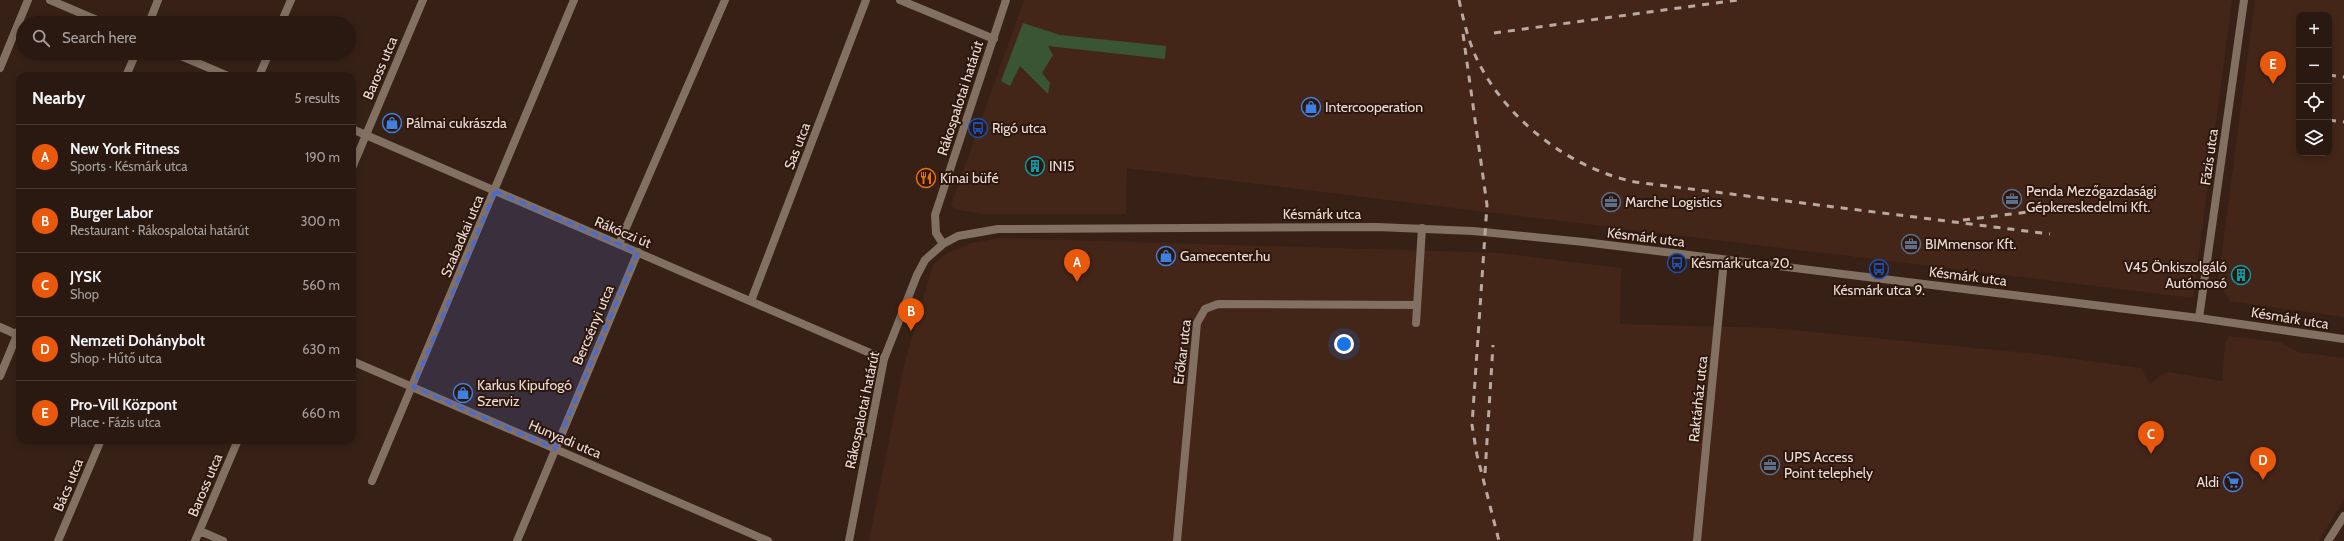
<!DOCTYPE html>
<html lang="en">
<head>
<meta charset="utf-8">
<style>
	:root { --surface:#291910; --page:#312219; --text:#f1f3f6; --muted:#a5a09f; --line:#453830; --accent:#ea580c }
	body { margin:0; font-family:Cabin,sans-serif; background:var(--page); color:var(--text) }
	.controls { position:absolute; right:12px; top:12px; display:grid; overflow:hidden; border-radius:8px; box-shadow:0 2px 6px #0003 }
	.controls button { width:36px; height:36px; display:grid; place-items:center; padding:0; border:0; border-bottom:1px solid var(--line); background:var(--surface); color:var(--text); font:20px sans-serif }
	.you { position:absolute; left:1344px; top:344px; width:14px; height:14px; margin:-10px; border:3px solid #fff; border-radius:50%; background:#1a73e8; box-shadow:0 0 0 6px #1a73e833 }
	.badge { display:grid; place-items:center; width:26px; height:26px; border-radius:50%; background:var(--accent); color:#fff; font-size:13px; font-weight:700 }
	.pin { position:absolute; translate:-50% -33px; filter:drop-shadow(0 1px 2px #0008) }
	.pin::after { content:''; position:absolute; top:21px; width:14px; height:12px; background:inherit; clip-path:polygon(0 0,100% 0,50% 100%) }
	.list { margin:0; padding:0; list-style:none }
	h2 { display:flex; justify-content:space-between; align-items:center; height:52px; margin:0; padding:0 16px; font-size:17px }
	h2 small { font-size:13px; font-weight:400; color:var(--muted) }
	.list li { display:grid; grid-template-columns:26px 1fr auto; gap:12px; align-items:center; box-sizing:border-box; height:64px; padding:0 16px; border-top:1px solid var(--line) }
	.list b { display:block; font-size:15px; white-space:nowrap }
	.list p { margin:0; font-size:13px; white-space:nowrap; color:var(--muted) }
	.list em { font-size:13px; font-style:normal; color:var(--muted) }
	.icon { flex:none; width:22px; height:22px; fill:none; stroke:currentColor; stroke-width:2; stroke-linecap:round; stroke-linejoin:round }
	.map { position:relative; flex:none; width:2344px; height:541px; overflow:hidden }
	.search { position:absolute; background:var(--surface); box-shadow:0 2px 6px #0003; left:16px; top:16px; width:340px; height:44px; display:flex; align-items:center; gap:10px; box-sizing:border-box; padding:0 14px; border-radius:22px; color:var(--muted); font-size:15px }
	.panel { position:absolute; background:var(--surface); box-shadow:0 2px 6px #0003; left:16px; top:72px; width:340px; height:372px; border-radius:12px }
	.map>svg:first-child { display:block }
</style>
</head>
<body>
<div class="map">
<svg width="2344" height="541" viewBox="0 0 2344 541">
	<rect width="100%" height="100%" fill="#372116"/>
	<path fill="#432618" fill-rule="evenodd" d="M 1024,0 L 2232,0 L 2193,298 L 1127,168 L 1126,214 L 982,214 L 954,209 L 951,205 Z
		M 2255,0 L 2344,0 L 2344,317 L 2230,301 L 2218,282 ZM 2299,15 L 2329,15 L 2329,153 L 2299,153 Z
		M 1001,238 L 1500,253 L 1621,268 L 1620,324 L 1773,328 L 2037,354 L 2141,368 L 2150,384 L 2161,375 L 2168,372 L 2222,381 L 2225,343 L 2229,336 L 2280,342 L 2298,352 L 2344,358 L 2344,499 L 2319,541 L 869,541 L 904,365 L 933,265 L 946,254 L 971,243 Z"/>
	<path fill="#395533" d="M 1023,23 L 1060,35 L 1166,46 L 1165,59 L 1048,46 L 1053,55 L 1042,73 L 1050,83 L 1048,94 L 1020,66 L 1010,86 L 1001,81 Z"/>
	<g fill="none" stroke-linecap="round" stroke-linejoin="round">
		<path stroke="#827062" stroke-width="8" d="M 900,0 L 994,39
			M 149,23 L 158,0
			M 281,23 L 291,0
			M 0,68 L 28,0
			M 126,76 L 136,53
			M 259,76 L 269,53
			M 352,168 L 423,0
			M 619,244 L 725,0
			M 751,301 L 866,0
			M 2199,318 L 2244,0
			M 1416,323 L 1422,228
			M 0,327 L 20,336
			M 352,361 L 768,541
			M 0,376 L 20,328
			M 372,481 L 574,0
			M 200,531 L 223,541
			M 58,541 L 101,440
			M 195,541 L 238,440
			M 517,541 L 638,252
			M 1177,541 L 1197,323 L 1205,309 L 1218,304 L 1417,305
			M 1697,541 L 1724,260
			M 2328,541 L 2344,516"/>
		<path stroke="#827062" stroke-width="8" d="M 50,0 L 104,23
			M 174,53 L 228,76
			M 352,129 L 884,359
			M 943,244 L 936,233 L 935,215 L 1006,0
			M 849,541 L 884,359 L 917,275 L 925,260 L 943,244 L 958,236 L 998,229 L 1377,227 L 1473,231 L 1584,242 L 2199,318 L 2344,339"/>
		<path stroke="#baa9a1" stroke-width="3" stroke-dasharray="7 7" stroke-linecap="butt" d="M 1459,0 C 1464,23 1470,48 1482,69 C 1513,125 1573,169 1635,182 L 2050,234
			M 1494,33 L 1738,0
			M 1463,34 L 1487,205 L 1472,425 L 1477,455 L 1499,541
			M 2329,75 L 2344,77
			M 2329,120 L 2344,122
			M 1963,220 L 2036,211 L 2066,212
			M 1485,473 L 1493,345"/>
	</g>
	<path fill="#466bd8" fill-opacity="0.2" stroke="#466bd8" stroke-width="3" stroke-dasharray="8 5" stroke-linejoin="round" d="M 495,191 L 638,252 L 555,449 L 413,387 Z"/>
	<defs>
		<symbol id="shop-ring" viewBox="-11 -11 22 22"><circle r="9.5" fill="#2d170d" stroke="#3f7fe0" stroke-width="1.5"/><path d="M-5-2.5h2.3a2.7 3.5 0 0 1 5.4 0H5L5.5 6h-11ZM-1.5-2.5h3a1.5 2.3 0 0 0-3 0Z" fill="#3f7fe0"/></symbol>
		<symbol id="bus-ring" viewBox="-11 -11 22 22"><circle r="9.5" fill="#2d170d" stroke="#1a4fb4" stroke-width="1.5"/><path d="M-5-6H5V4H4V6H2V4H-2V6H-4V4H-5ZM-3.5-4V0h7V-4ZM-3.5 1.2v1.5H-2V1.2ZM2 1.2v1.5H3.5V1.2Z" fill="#1a4fb4"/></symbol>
		<symbol id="building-ring" viewBox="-11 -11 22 22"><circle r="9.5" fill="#2d170d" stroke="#0f9aa8" stroke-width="1.5"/><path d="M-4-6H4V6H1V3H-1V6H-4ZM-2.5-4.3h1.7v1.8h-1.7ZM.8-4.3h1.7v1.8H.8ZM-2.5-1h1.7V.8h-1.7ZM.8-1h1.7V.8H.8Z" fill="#0f9aa8"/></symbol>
		<symbol id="restaurant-ring" viewBox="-11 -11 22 22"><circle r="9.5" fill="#2d170d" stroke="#e8710a" stroke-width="1.5"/><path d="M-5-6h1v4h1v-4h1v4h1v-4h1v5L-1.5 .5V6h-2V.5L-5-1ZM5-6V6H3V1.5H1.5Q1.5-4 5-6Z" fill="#e8710a"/></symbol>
		<symbol id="office-ring" viewBox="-11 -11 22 22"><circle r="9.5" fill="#2d170d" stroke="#5c6f8a" stroke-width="1.5"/><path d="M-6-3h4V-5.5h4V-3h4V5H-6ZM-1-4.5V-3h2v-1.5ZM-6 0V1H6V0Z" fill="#5c6f8a"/></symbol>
		<symbol id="supermarket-ring" viewBox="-11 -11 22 22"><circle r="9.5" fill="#2d170d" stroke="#3f7fe0" stroke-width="1.5"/><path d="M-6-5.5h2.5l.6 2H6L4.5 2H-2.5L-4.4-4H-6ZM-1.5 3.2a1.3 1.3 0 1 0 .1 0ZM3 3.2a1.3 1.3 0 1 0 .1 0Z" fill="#3f7fe0"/></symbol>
	</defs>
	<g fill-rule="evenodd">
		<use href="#shop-ring" x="1300" y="96" width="22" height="22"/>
		<use href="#shop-ring" x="381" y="112" width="22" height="22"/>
		<use href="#bus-ring" x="967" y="117" width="22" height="22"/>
		<use href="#building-ring" x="1024" y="155" width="22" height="22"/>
		<use href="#restaurant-ring" x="915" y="167" width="22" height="22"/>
		<use href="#office-ring" x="2001" y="188" width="22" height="22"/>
		<use href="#office-ring" x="1600" y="191" width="22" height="22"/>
		<use href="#office-ring" x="1900" y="233" width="22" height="22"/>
		<use href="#shop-ring" x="1155" y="245" width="22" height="22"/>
		<use href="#bus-ring" x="1666" y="252" width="22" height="22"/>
		<use href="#bus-ring" x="1868" y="258" width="22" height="22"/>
		<use href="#building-ring" x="2230" y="264" width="22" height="22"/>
		<use href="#shop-ring" x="452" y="382" width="22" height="22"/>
		<use href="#office-ring" x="1759" y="454" width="22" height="22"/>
		<use href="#supermarket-ring" x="2222" y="471" width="22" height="22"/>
	</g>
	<g text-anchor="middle" stroke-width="4" stroke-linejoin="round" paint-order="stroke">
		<g font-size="14" fill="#ecddd6" stroke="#2d170d">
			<text transform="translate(380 68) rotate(-67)" y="5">Baross utca</text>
			<text transform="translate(960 98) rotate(-72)" y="5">Rákospalotai határút</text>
			<text transform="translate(797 146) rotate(-69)" y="5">Sas utca</text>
			<text transform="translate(2209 157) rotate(-82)" y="5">Fázis utca</text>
			<text x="1322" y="219">Késmárk utca</text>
			<text transform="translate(623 232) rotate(23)" y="5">Rákóczi út</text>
			<text transform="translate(462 236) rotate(-67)" y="5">Szabadkai utca</text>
			<text transform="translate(1646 237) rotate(7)" y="5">Késmárk utca</text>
			<text transform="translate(1968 276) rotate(7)" y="5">Késmárk utca</text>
			<text transform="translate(2290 318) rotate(9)" y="5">Késmárk utca</text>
			<text transform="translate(593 325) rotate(-67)" y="5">Bercsényi utca</text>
			<text transform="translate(1182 352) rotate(-83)" y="5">Erőkar utca</text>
			<text transform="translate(1698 399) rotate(-84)" y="5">Raktárház utca</text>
			<text transform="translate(862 410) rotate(-78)" y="5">Rákospalotai határút</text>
			<text transform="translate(565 439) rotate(23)" y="5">Hunyadi utca</text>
			<text transform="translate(68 485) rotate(-67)" y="5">Bács utca</text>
			<text transform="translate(205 485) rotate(-67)" y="5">Baross utca</text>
		</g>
		<g font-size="14" fill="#ecddd6" stroke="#2d170d" text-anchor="start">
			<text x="1325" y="112">Intercooperation</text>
			<text x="406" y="128">Pálmai cukrászda</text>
			<text x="992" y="133">Rigó utca</text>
			<text x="1049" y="171">IN15</text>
			<text x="940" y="183">Kínai büfé</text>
			<text x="2026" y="196">Penda Mezőgazdasági<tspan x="2026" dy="16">Gépkereskedelmi Kft.</tspan></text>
			<text x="1625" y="207">Marche Logistics</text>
			<text x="1925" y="249">BIMmensor Kft.</text>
			<text x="1180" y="261">Gamecenter.hu</text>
			<text x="1691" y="268">Késmárk utca 20.</text>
			<text x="2227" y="272" text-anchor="end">V45 Önkiszolgáló<tspan x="2227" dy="16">Autómosó</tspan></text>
			<text x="1879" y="295" text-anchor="middle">Késmárk utca 9.</text>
			<text x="477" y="390">Karkus Kipufogó<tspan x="477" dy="16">Szerviz</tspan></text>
			<text x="1784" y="462">UPS Access<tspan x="1784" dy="16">Point telephely</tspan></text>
			<text x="2219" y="487" text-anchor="end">Aldi</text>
		</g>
	</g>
</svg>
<div class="controls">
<button>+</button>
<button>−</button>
<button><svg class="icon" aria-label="locate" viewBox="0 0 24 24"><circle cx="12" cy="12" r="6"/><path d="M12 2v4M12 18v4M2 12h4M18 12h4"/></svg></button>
<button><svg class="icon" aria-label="layers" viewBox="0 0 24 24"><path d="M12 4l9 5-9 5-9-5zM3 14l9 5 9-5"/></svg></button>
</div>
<div class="you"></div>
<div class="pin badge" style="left:1077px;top:282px">A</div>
<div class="pin badge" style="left:911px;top:331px">B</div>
<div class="pin badge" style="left:2151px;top:454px">C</div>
<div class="pin badge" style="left:2263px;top:480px">D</div>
<div class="pin badge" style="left:2273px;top:84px">E</div>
<div class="search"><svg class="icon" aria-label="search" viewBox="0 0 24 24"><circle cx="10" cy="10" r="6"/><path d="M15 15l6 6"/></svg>Search here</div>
<section class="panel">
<h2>Nearby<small>5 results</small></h2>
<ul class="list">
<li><span class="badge">A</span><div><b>New York Fitness</b><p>Sports · Késmárk utca</p></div><em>190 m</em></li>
<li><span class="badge">B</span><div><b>Burger Labor</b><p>Restaurant · Rákospalotai határút</p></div><em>300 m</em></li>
<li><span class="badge">C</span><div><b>JYSK</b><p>Shop</p></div><em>560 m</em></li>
<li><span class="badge">D</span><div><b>Nemzeti Dohánybolt</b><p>Shop · Hűtő utca</p></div><em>630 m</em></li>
<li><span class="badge">E</span><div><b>Pro-Vill Központ</b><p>Place · Fázis utca</p></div><em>660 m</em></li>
</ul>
</section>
</div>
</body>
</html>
